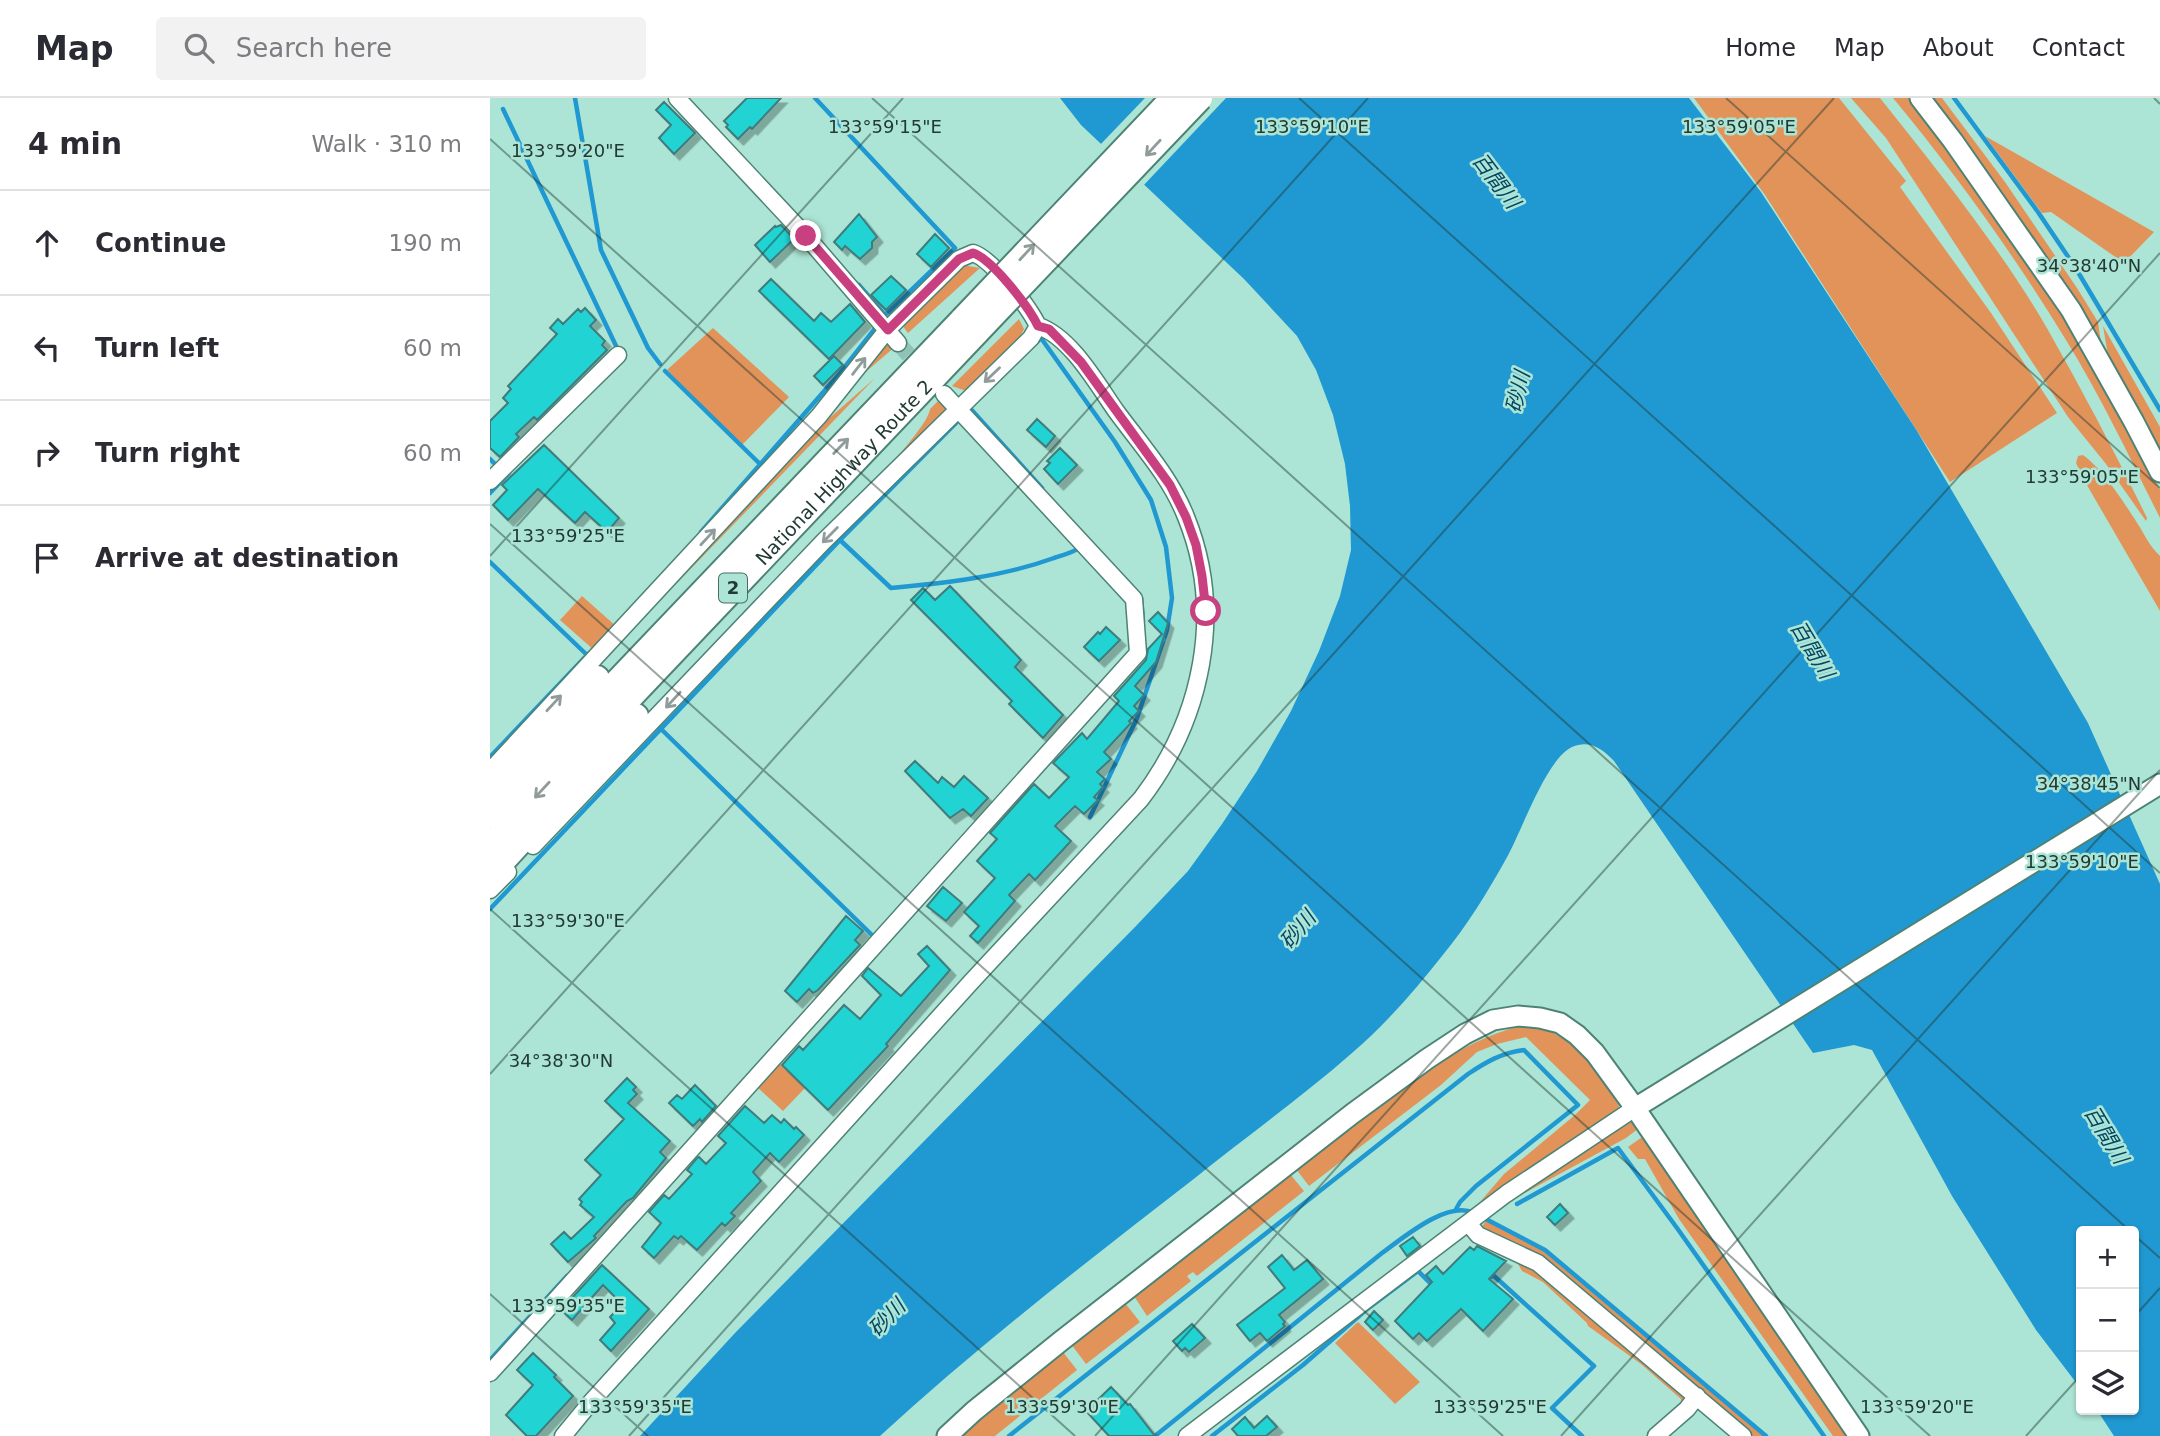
<!DOCTYPE html>
<html lang="en">
<head>
<meta charset="utf-8">
<style>
	:root { --surface:#fff; --page:#f2f2f3; --text:#2b2b33; --muted:#7c7c81; --line:#e1e1e2 }
	body { margin:0; font-family:"DejaVu Sans","Noto Sans JP",sans-serif; background:var(--page); color:var(--text) }
	.controls { position:absolute; right:21px; bottom:21px; display:grid; overflow:hidden; border-radius:7px; box-shadow:0 2px 5px #0004 }
	.controls button { width:63px; height:63px; display:grid; place-items:center; padding:0; border:0; border-bottom:2px solid var(--line); background:var(--surface); color:var(--text); font:35px sans-serif }
	.stop { position:absolute; width:21px; height:21px; margin:-16px; border:5px solid #c8407f; border-radius:50%; background:#fff }
	.stop.end { background:#c8407f; border-color:#fff; box-shadow:0 2px 7px #0008 }
	.list { margin:0; padding:0; list-style:none }
	h2 { display:flex; justify-content:space-between; align-items:center; height:91px; margin:0; padding:0 28px; font-size:30px }
	h2 small { font-size:23px; font-weight:400; color:var(--muted) }
	.list li { display:grid; grid-template-columns:46px 1fr auto; gap:21px; align-items:center; box-sizing:border-box; height:105px; padding:0 28px; border-top:2px solid var(--line) }
	.list b { display:block; font-size:26px; white-space:nowrap }
	.list em { font-size:23px; font-style:normal; color:var(--muted) }
	.icon { flex:none; width:38px; height:38px; fill:none; stroke:currentColor; stroke-width:2; stroke-linecap:round; stroke-linejoin:round }
	.map { position:relative; flex:none; width:1670px; height:1338px; overflow:hidden }
	header { display:flex; align-items:center; gap:42px; box-sizing:border-box; height:98px; padding:0 35px; background:var(--surface); border-bottom:2px solid var(--line) }
	header strong { font-size:33px }
	nav { display:flex; gap:38px; margin-inline-start:auto; font-size:24px }
	.search { width:490px; height:63px; background:var(--page); display:flex; align-items:center; gap:18px; box-sizing:border-box; padding:0 24px; border-radius:7px; color:var(--muted); font-size:26px }
	main { display:flex }
	aside { flex:1; background:var(--surface) }
	.map>svg:first-child { display:block }
</style>
</head>
<body>
<header>
<strong>Map</strong>
<div class="search"><svg class="icon" aria-label="search" viewBox="0 0 24 24"><circle cx="10" cy="10" r="6"/><path d="M15 15l6 6"/></svg>Search here</div>
<nav><a>Home</a><a>Map</a><a>About</a><a>Contact</a></nav>
</header>
<main>
<aside>
<h2>4 min<small>Walk · 310 m</small></h2>
<ul class="list">
<li><svg class="icon" aria-label="ahead" viewBox="0 0 24 24"><path d="M12 20V5M6 11l6-6 6 6"/></svg><div><b>Continue</b></div><em>190 m</em></li>
<li><svg class="icon" aria-label="left" viewBox="0 0 24 24"><path d="M17 20v-9H6M10 6l-5 5 5 5"/></svg><div><b>Turn left</b></div><em>60 m</em></li>
<li><svg class="icon" aria-label="right" viewBox="0 0 24 24"><path d="M7 20v-9h11M14 6l5 5-5 5"/></svg><div><b>Turn right</b></div><em>60 m</em></li>
<li><svg class="icon" aria-label="arrive" viewBox="0 0 24 24"><path d="M6 21V4h12l-3 4 3 4H6"/></svg><div><b>Arrive at destination</b></div></li>
</ul>
</aside>
<div class="map">
<svg width="1670" height="1338" viewBox="0 0 1670 1338">
	<defs>
		<filter id="shadow"><feDropShadow dx="5.5" dy="5.5" stdDeviation="0" flood-color="#0004"/></filter>
	</defs>
	<rect width="100%" height="100%" fill="#ace5d5"/>
	<path fill="#e1935a" d="M 1204,0 L 1349,0 L 1416,83 L 1410,89 L 1501,215 L 1567,315 L 1460,384 L 1275,97 Z
		M 1361,0 L 1390,0 C 1448,73 1512,152 1558,232 C 1593,294 1626,356 1657,420 L 1656,423 L 1616,366 L 1578,319 L 1396,40 Z
		M 1403,0 L 1419,0 L 1427,9 L 1530,150 L 1603,265 L 1670,392 L 1670,420 C 1640,360 1611,299 1576,242 C 1524,157 1466,76 1403,0 Z
		M 1439,0 L 1452,0 L 1515,84 L 1587,190 L 1608,224 L 1612,252 Z
		M 1495,38 L 1664,134 L 1634,165 L 1561,114 L 1552,115 Z
		M 472,167 L 490,170 L 418,235 L 412,227 Z
		M 529,221 L 534,231 L 529,241 L 482,291 L 476,293 L 462,288 Z
		M 1613,228 L 1670,329 L 1670,355 L 1619,263 Z
		M 223,230 L 299,299 L 252,347 L 177,272 Z
		M 398,245 L 406,248 L 358,289 L 396,247 Z
		M 385,280 L 187,485 L 181,488 L 335,324 Z
		M 451,300 L 456,306 L 455,316 L 387,382 C 398,369 439,325 440,311 Z
		M 1593,357 C 1614,372 1637,409 1651,431 C 1657,442 1661,449 1670,458 L 1670,513 L 1594,382 L 1586,365 L 1588,358 Z
		M 92,498 L 127,529 L 105,553 L 70,522 Z
		M 1037,927 L 1055,930 L 1085,948 L 1128,999 L 1129,1011 L 990,1104 L 1014,1076 L 1085,1017 L 1100,1002 L 1036,939 L 1007,946 L 987,954 L 951,987 L 819,1088 L 806,1071 C 865,1026 965,938 1037,927 Z
		M 287,966 L 291,967 L 315,990 L 293,1013 L 266,988 Z
		M 1140,1024 L 1149,1030 L 1136,1040 L 1018,1104 L 1129,1027 Z
		M 1155,1037 L 1361,1338 L 1343,1338 L 1189,1121 L 1155,1061 L 1148,1061 L 1138,1049 Z
		M 800,1076 L 814,1093 L 707,1178 L 703,1174 L 697,1178 L 701,1183 L 657,1218 L 644,1198 Z
		M 996,1123 L 1053,1153 L 1273,1338 L 1259,1338 L 991,1130 Z
		M 1035,1164 L 1196,1296 L 1196,1303 L 1190,1309 L 1191,1301 L 1151,1266 L 1098,1228 L 1097,1225 L 1053,1184 L 1032,1173 L 1028,1166 Z
		M 635,1205 L 650,1224 L 596,1266 L 581,1246 Z
		M 868,1224 L 930,1284 L 905,1306 L 845,1245 Z
		M 573,1254 L 587,1272 L 505,1338 L 471,1338 L 507,1306 Z"/>
	<path fill="#2098d1" d="M 570,0 L 1199,0 L 1271,94 L 1427,333 L 1598,625 L 1670,786 L 1670,1338 L 1624,1338 L 1607,1312 L 1644,1312 L 1644,1133 L 1591,1133 L 1591,1291 L 1546,1232 L 1462,1098 L 1382,952 L 1364,947 L 1323,955 L 1124,663 C 1113,651 1099,641 1082,649 C 1056,661 1031,735 1016,761 C 997,795 977,828 952,858 C 925,892 895,927 862,955 C 812,999 757,1038 705,1080 C 598,1163 490,1246 390,1338 L 150,1338 L 245,1235 L 646,828 L 698,773 L 732,726 L 767,673 L 801,613 L 829,553 L 850,498 L 861,452 L 860,408 L 855,366 L 843,317 L 826,272 L 807,238 L 754,181 L 591,27 Z"/>
	<path fill="#ace5d5" d="M 655,0 L 736,0 L 652,89 L 609,48 Z"/>
	<g fill="none" stroke-linecap="round" stroke-linejoin="round">
		<path stroke="#2098d1" stroke-width="4.5" d="M 85,0 L 111,152 L 158,250 L 170,266
			M 325,0 L 465,150 L 392,220
			M 1464,0 L 1548,114 L 1585,169 L 1670,312
			M 13,11 L 128,252
			M 369,187 L 395,217
			M 546,245 L 551,240 L 625,344 L 661,402 L 676,449 L 682,500 L 677,532 L 647,620 L 600,719
			M 175,273 L 271,367
			M 479,309 L 552,390
			M 0,361 L 7,368
			M 0,395 L 19,375
			M 211,434 L 350,275 L 387,228
			M 350,442 L 401,490 C 455,485 512,479 564,460 C 573,457 582,455 589,450
			M 0,464 L 97,557
			M 651,500 L 653,523
			M 170,630 L 384,839
			M 0,659 L 98,556
			M 0,811 L 350,442 L 470,321
			M 1027,1106 L 1128,1050 L 1187,1130 L 1334,1338
			M 992,1119 L 1055,1152 L 1276,1338
			M 1001,1179 L 1003,1177 L 1104,1268 L 1062,1310 L 1092,1338
			M 0,1262 L 77,1178
			M 519,1338 L 978,976 C 996,964 1011,955 1034,952 L 1088,1007 L 986,1088 L 970,1104 L 965,1113
			M 665,1338 L 892,1155 C 913,1140 957,1102 984,1115
			M 722,1338 L 813,1267 L 876,1212 L 928,1173 L 943,1188"/>
	</g>
	<path fill="#23d3d4" stroke="#3f7b7b" stroke-width="2" filter="url(#shadow)" d="M 257,0 L 291,0 L 262,31 L 260,29 L 248,41 L 236,29 L 238,27 L 234,23 Z
		M 174,4 L 205,35 L 184,56 L 169,40 L 181,27 L 166,12 Z
		M 369,116 L 387,139 L 382,144 L 382,150 L 370,161 L 355,148 L 352,152 L 344,144 Z
		M 291,127 L 304,141 L 280,164 L 265,147 L 285,128 L 286,129 Z
		M 445,136 L 459,150 L 441,169 L 427,156 Z
		M 401,178 L 416,192 L 396,212 L 381,197 Z
		M 281,181 L 324,223 L 331,215 L 341,224 L 360,206 L 375,224 L 339,261 L 269,193 Z
		M 95,210 L 106,222 L 100,228 L 115,243 L 112,247 L 117,252 L 47,322 L 44,319 L 26,336 L 29,339 L 10,359 L 0,350 L 0,323 L 18,305 L 13,300 L 21,291 L 18,288 L 67,236 L 60,230 L 68,221 L 73,226 L 88,211 L 91,214 Z
		M 344,258 L 353,267 L 333,287 L 324,278 Z
		M 547,321 L 565,338 L 556,349 L 537,332 Z
		M 54,347 L 129,420 L 117,434 L 95,414 L 85,425 L 48,391 L 18,422 L 3,407 L 17,392 L 12,387 Z
		M 570,350 L 587,367 L 568,386 L 554,371 L 560,365 L 557,363 Z
		M 460,488 L 531,562 L 525,569 L 573,617 L 553,640 L 519,606 L 522,603 L 421,502 L 433,490 L 445,502 Z
		M 668,514 L 678,525 L 666,564 L 645,588 L 654,597 L 644,608 L 649,613 L 639,623 L 641,625 L 614,654 L 621,661 L 607,674 L 615,681 L 610,686 L 613,689 L 604,699 L 608,702 L 594,716 L 585,708 L 565,728 L 581,743 L 545,782 L 539,776 L 519,797 L 525,803 L 488,845 L 480,838 L 489,828 L 474,814 L 505,780 L 487,763 L 507,741 L 500,735 L 544,686 L 559,700 L 579,679 L 563,665 L 592,635 L 597,641 L 629,603 L 624,598 L 656,562 L 658,551 L 672,536 L 659,523 Z
		M 616,529 L 630,542 L 609,563 L 594,549 L 608,534 L 610,536 Z
		M 425,663 L 448,685 L 452,679 L 464,689 L 474,678 L 498,700 L 481,718 L 473,711 L 460,720 L 415,673 Z
		M 453,789 L 472,805 L 456,823 L 437,808 Z
		M 356,818 L 373,833 L 365,842 L 370,847 L 328,892 L 323,895 L 319,891 L 307,904 L 295,893 Z
		M 437,848 L 460,872 L 396,946 L 398,948 L 338,1012 L 292,967 L 309,948 L 313,952 L 354,907 L 370,921 L 391,897 L 372,878 L 378,870 L 411,898 L 439,868 L 428,856 Z
		M 137,980 L 146,989 L 143,992 L 147,996 L 138,1005 L 180,1043 L 170,1054 L 176,1060 L 143,1100 L 137,1103 L 104,1138 L 106,1140 L 78,1164 L 61,1146 L 74,1134 L 81,1141 L 104,1119 L 90,1107 L 92,1104 L 89,1101 L 111,1077 L 95,1062 L 134,1021 L 115,1003 Z
		M 205,987 L 226,1008 L 212,1024 L 210,1021 L 203,1028 L 179,1005 L 187,997 L 192,1001 Z
		M 255,1008 L 274,1025 L 282,1017 L 291,1025 L 294,1021 L 304,1031 L 306,1029 L 314,1037 L 289,1064 L 280,1055 L 263,1074 L 271,1083 L 241,1115 L 245,1118 L 235,1128 L 232,1125 L 207,1152 L 191,1138 L 188,1141 L 184,1138 L 164,1160 L 152,1149 L 171,1125 L 159,1114 L 174,1097 L 179,1101 L 202,1076 L 197,1072 L 207,1060 L 209,1059 L 216,1066 L 236,1045 L 228,1038 Z
		M 1070,1106 L 1078,1115 L 1065,1127 L 1057,1119 Z
		M 923,1139 L 930,1148 L 917,1158 L 910,1148 Z
		M 987,1148 L 1016,1163 L 999,1181 L 1023,1201 L 993,1233 L 971,1211 L 937,1243 L 929,1235 L 923,1241 L 905,1223 L 942,1184 L 936,1177 L 946,1168 L 953,1176 L 980,1149 L 984,1152 Z
		M 792,1157 L 804,1172 L 817,1162 L 833,1181 L 789,1217 L 795,1224 L 793,1226 L 795,1228 L 777,1243 L 770,1235 L 760,1243 L 747,1227 L 795,1190 L 778,1169 Z
		M 112,1167 L 159,1211 L 121,1253 L 110,1242 L 125,1225 L 120,1219 L 132,1206 L 113,1187 L 82,1222 L 71,1212 Z
		M 884,1213 L 893,1222 L 883,1232 L 875,1224 Z
		M 702,1226 L 715,1240 L 699,1254 L 695,1250 L 692,1253 L 683,1243 Z
		M 43,1255 L 66,1277 L 64,1279 L 83,1298 L 46,1338 L 37,1338 L 16,1317 L 43,1287 L 27,1272 Z
		M 621,1289 L 638,1307 L 640,1306 L 665,1338 L 619,1338 L 596,1313 Z
		M 777,1318 L 787,1329 L 776,1338 L 748,1338 L 742,1331 L 755,1319 L 764,1330 Z"/>
	<g fill="none" stroke-linecap="round" stroke-linejoin="round">
		<path stroke="#90c3b5" stroke-width="16" stroke-dasharray="16 8" stroke-linecap="butt" d="M 408,245 L 434,274"/>
		<defs>
			<path id="minor" d="M 187,0 L 316,138 L 408,245
				M 0,383 L 128,257
				M 0,673 L 329,318 L 398,231 L 469,161 L 483,155 C 502,161 539,209 548,228 C 580,238 607,286 626,313 C 651,347 681,380 696,419 C 735,515 712,621 651,701 L 482,883 L 101,1304 L 73,1338
				M 43,748 L 333,444 L 541,240 L 548,228
				M 0,792 L 18,774
				M 978,1125 L 988,1137 L 1048,1165 L 1253,1338
				M 0,1275 L 648,555 L 644,501 L 454,296
				M 697,1338 L 1016,1096 L 1145,1010
				M 1166,1338 L 1197,1311 L 1207,1298"/>
			<path id="tertiary" d="M 1430,0 L 1463,43 L 1581,212 L 1644,324 L 1670,374
				M 1145,1010 L 1670,686
				M 457,1338 L 484,1313 L 571,1243 L 862,1016 L 937,961 L 975,936 L 1003,922 L 1028,918 L 1050,920 L 1070,925 L 1087,937 L 1105,955 L 1145,1010 L 1369,1338"/>
			<g id="trunk">
				<path d="M 0,690 L 107,580"/>
				<path d="M 0,717 L 473,221"/>
				<path id="s1" d="M 0,747 L 487,234"/>
				<path d="M 0,777 L 146,618"/>
			</g>
		</defs>
		<use href="#minor" stroke="#4d8375" stroke-width="19"/>
		<use href="#tertiary" stroke="#4d8375" stroke-width="23"/>
		<use href="#trunk" stroke="#4d8375" stroke-width="28"/>
		<use href="#minor" stroke="#fff" stroke-width="16"/>
		<use href="#tertiary" stroke="#fff" stroke-width="19"/>
		<use href="#trunk" stroke="#fff" stroke-width="24"/>
		<defs>
			<path id="trunk-bridge" d="M 473,221 L 683,0
				M 487,234 L 710,0"/>
		</defs>
		<use href="#trunk-bridge" stroke="#4d8375" stroke-width="28" stroke-linecap="butt"/>
		<use href="#trunk-bridge" stroke="#fff" stroke-width="24"/>
	</g>
	<defs><path id="oneway-shaft" d="M-6 0H5M1.5-3L5.5 0L1.5 3" fill="none" stroke-width="1.6" stroke-linecap="round" stroke-linejoin="round" transform="scale(1.75)"/></defs>
	<g stroke="#909c9a">
		<use href="#oneway-shaft" transform="translate(663 50) rotate(133)"/>
		<use href="#oneway-shaft" transform="translate(537 154) rotate(-47)"/>
		<use href="#oneway-shaft" transform="translate(369 268) rotate(-52)"/>
		<use href="#oneway-shaft" transform="translate(502 277) rotate(136)"/>
		<use href="#oneway-shaft" transform="translate(351 348) rotate(-46)"/>
		<use href="#oneway-shaft" transform="translate(340 437) rotate(135)"/>
		<use href="#oneway-shaft" transform="translate(218 439) rotate(-47)"/>
		<use href="#oneway-shaft" transform="translate(183 602) rotate(133)"/>
		<use href="#oneway-shaft" transform="translate(64 605) rotate(-47)"/>
		<use href="#oneway-shaft" transform="translate(52 692) rotate(133)"/>
	</g>
	<g fill="none" stroke-linecap="round" stroke-linejoin="round">
		<path stroke="#c8407f" stroke-width="9" d="M 316,138 L 398,232 L 469,161 L 483,155 C 502,161 539,209 548,228 L 559,231 L 591,264 L 680,387 L 696,419 L 706,447 L 712,478 L 716,513"/>
	</g>
	<path fill="none" stroke="#223a34" stroke-width="2" stroke-opacity="0.45" d="M 382,0 L 1640,1133M 809,0 L 1670,775M 1236,0 L 1670,390M 1664,0 L 1670,6M 0,41 L 1440,1338M 0,426 L 1013,1338M 0,458 L 413,0M 0,811 L 585,1338M 0,976 L 878,0M 1644,1137 L 1670,1160M 0,1196 L 158,1338M 1644,1219 L 1670,1190M 139,1338 L 1344,0M 605,1338 L 1670,155M 1071,1338 L 1670,672M 1536,1338 L 1591,1277"/>
	<g text-anchor="middle" stroke-width="5" stroke-linejoin="round" paint-order="stroke">
		<rect fill="#ace5d5" stroke="#4b6d64" stroke-width="2" x="229" y="475.5" width="28" height="29" rx="5"/>
		<g font-size="18" font-weight="bold" fill="#223a34">
			<text x="243" y="496">2</text>
		</g>
		<g font-size="19" fill="#223a34" stroke="#ace5d5">
			<text dy="7" stroke="none"><textPath href="#s1" startOffset="514">National Highway Route 2</textPath></text>
		</g>
		<g font-size="21" font-style="italic" fill="#064663" stroke="#ace5d5">
			<text transform="translate(1006 83) rotate(53)" y="7">百間川</text>
			<text transform="translate(1028 294) rotate(-77)" y="7">砂川</text>
			<text transform="translate(1322 552) rotate(59)" y="7">百間川</text>
			<text transform="translate(808 832) rotate(-50)" y="7">砂川</text>
			<text transform="translate(1616 1037) rotate(59)" y="7">百間川</text>
			<text transform="translate(397 1220) rotate(-46)" y="7">砂川</text>
		</g>
	</g>
	<g font-size="18" text-anchor="middle" fill="#223a34" stroke="#ace5d5" stroke-width="5" stroke-linejoin="round" paint-order="stroke">
		<text x="1249" y="35">133°59'05"E</text>
		<text x="395" y="35">133°59'15"E</text>
		<text x="822" y="35">133°59'10"E</text>
		<text x="78" y="59">133°59'20"E</text>
		<text x="1599" y="174">34°38'40"N</text>
		<text x="1592" y="385">133°59'05"E</text>
		<text x="78" y="444">133°59'25"E</text>
		<text x="1599" y="692">34°38'45"N</text>
		<text x="1592" y="770">133°59'10"E</text>
		<text x="78" y="829">133°59'30"E</text>
		<text x="71" y="969">34°38'30"N</text>
		<text x="78" y="1214">133°59'35"E</text>
		<text x="145" y="1315">133°59'35"E</text>
		<text x="572" y="1315">133°59'30"E</text>
		<text x="1000" y="1315">133°59'25"E</text>
		<text x="1427" y="1315">133°59'20"E</text>
	</g>
</svg>
<div class="controls">
<button>+</button>
<button>−</button>
<button><svg class="icon" aria-label="layers" viewBox="0 0 24 24"><path d="M12 4l9 5-9 5-9-5zM3 14l9 5 9-5"/></svg></button>
</div>
<div class="stop" style="left:716px;top:513px"></div>
<div class="stop end" style="left:316px;top:138px"></div>
</div>
</main>
</body>
</html>
